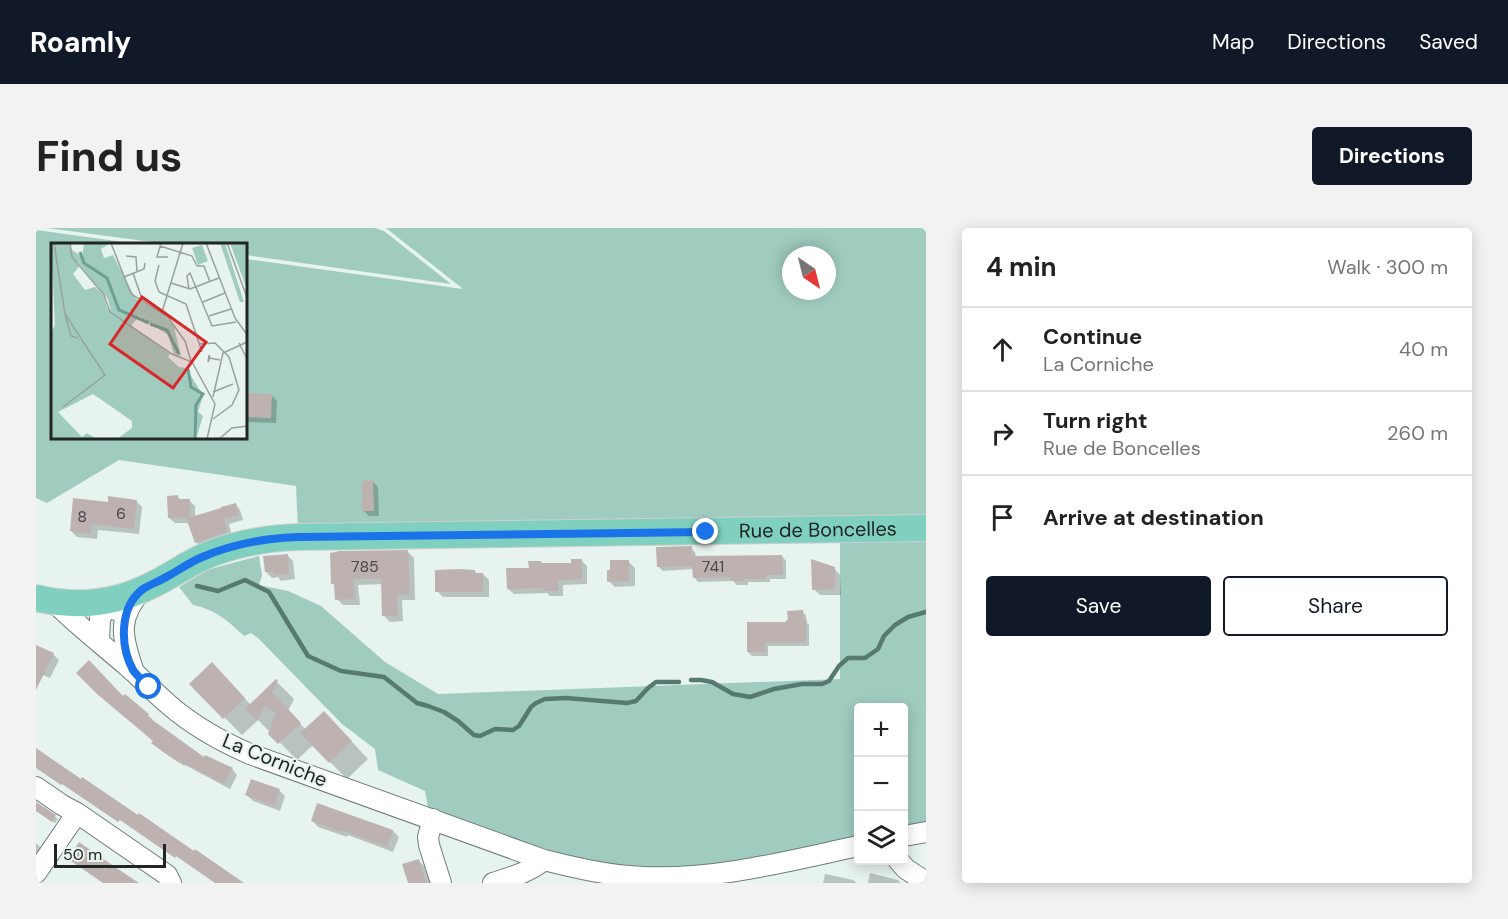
<!DOCTYPE html>
<html lang="en">
<head>
<meta charset="utf-8">
<style>
	:root { --surface:#fff; --page:#f2f2f2; --text:#222; --muted:#767676; --line:#e0e0e0; --accent:#111827 }
	body { margin:0; font-family:"DM Sans",sans-serif; background:var(--page); color:var(--text) }
	.controls { position:absolute; right:18px; bottom:18px; display:grid; overflow:hidden; border-radius:6px; box-shadow:0 3px 15px #0003 }
	.controls button { width:54px; height:54px; display:grid; place-items:center; padding:0; border:0; border-bottom:2px solid var(--line); background:var(--surface); color:var(--text); font:30px sans-serif }
	.compass { position:absolute; left:746px; top:18px; width:54px; height:54px; border-radius:50%; background:var(--surface); box-shadow:0 3px 15px #0003; rotate:145deg }
	.scale { position:absolute; left:18px; bottom:15px; width:112px; box-sizing:border-box; padding-left:6px; border:3px solid #212524; border-top:0; font-size:16px; line-height:21px; white-space:nowrap; color:#212524; -webkit-text-stroke:4px #e7f3ef; paint-order:stroke }
	.stop { position:absolute; width:18px; height:18px; margin:-14px; border:4px solid #1a73e8; border-radius:50%; background:#fff }
	.stop.end { background:#1a73e8; border-color:#fff; box-shadow:0 2px 6px #0008 }
	.list { margin:0; padding:0; list-style:none }
	h2 { display:flex; justify-content:space-between; align-items:center; height:78px; margin:0; padding:0 24px; font-size:26px }
	h2 small { font-size:20px; font-weight:400; color:var(--muted) }
	.list li { display:grid; grid-template-columns:39px 1fr auto; gap:18px; align-items:center; box-sizing:border-box; height:84px; padding:0 24px; border-top:2px solid var(--line) }
	.list b { display:block; font-size:22px; white-space:nowrap }
	.list p { margin:0; font-size:20px; white-space:nowrap; color:var(--muted) }
	.list em { font-size:20px; font-style:normal; color:var(--muted) }
	.actions { display:flex; gap:12px; padding:18px 24px }
	.actions a { flex:1; padding:14px 0; border:2px solid var(--accent); border-radius:6px; text-align:center; font-size:21px; color:var(--accent) }
	.actions .main { background:var(--accent); color:#fff }
	.icon { flex:none; width:33px; height:33px; fill:none; stroke:currentColor; stroke-width:2; stroke-linecap:round; stroke-linejoin:round }
	.map { position:relative; flex:none; width:890px; height:655px; overflow:hidden; border-radius:6px }
	header { display:flex; align-items:center; gap:36px; box-sizing:border-box; height:84px; padding:0 30px; background:var(--accent); color:#fff }
	header strong { font-size:28px }
	nav { display:flex; gap:33px; margin-inline-start:auto; font-size:21px }
	.intro { display:flex; align-items:center; justify-content:space-between; box-sizing:border-box; height:144px; padding:0 36px }
	h1 { margin:0; font-size:42px }
	.button { padding:15px 27px; border-radius:6px; background:var(--accent); color:#fff; font-size:21px; font-weight:700 }
	main { display:flex; gap:36px; padding:0 36px }
	aside { flex:1; background:var(--surface); border-radius:6px; box-shadow:0 3px 15px #0003 }
	.map>svg:first-child { display:block }
</style>
</head>
<body>
<header>
<strong>Roamly</strong>
<nav><a>Map</a><a>Directions</a><a>Saved</a></nav>
</header>
<div class="intro"><h1>Find us</h1><a class="button">Directions</a></div>
<main>
<div class="map">
<svg width="890" height="655" viewBox="0 0 890 655">
	<rect width="100%" height="100%" fill="#e7f3ef"/>
	<path fill="#a0ccbf" fill-rule="evenodd" d="M 11,0 L 339,0 L 348,3 L 415,56 L 210,27 L 210,16 L 131,16 Z
		M 350,0 L 890,0 L 890,288 L 713,289 L 262,303 L 260,258 L 83,232 L 11,275 L 0,270 L 0,2 L 102,16 L 16,16 L 16,210 L 210,210 L 210,31 L 427,61 ZM 755,27 L 791,27 L 791,63 L 755,63 Z
		M 890,308 L 890,596 L 868,600 L 868,479 L 822,479 L 822,610 C 763,622 704,638 643,640 C 553,643 474,610 392,580 L 389,563 L 342,542 L 339,521 L 306,496 L 222,410 L 215,405 L 208,408 C 191,392 180,382 157,377 L 143,359 L 171,342 L 223,328 L 226,347 L 223,357 L 252,363 L 285,378 L 349,434 L 402,466 L 804,451 L 804,310 Z"/>
	<path fill="#0003" d="M 210,167 L 235,167 L 241,173 L 240,195 L 210,194 Z
		M 336,253 L 342,259 L 343,288 L 333,288 L 327,282 Z
		M 142,269 L 145,272 L 153,272 L 159,278 L 159,289 L 199,276 L 204,282 L 207,292 L 193,296 L 196,309 L 165,319 L 160,314 L 153,295 L 139,295 L 133,290 Z
		M 100,273 L 106,279 L 103,306 L 62,302 L 61,311 L 41,309 L 35,303 L 73,276 Z
		M 655,320 L 659,324 L 660,329 L 746,328 L 750,333 L 750,351 L 734,351 L 734,354 L 712,354 L 712,357 L 701,357 L 697,353 L 662,354 L 658,349 L 658,341 L 627,343 L 622,338 Z
		M 372,324 L 378,330 L 379,372 L 366,372 L 367,393 L 354,394 L 348,388 L 347,356 L 322,357 L 324,377 L 307,377 L 301,371 L 299,358 L 296,355 Z
		M 251,327 L 257,333 L 259,351 L 245,353 L 242,349 L 236,350 L 230,344 Z
		M 545,332 L 551,338 L 551,356 L 527,357 L 527,368 L 514,368 L 511,365 L 478,366 L 472,361 L 494,341 L 507,337 L 536,336 Z
		M 593,334 L 599,340 L 599,358 L 579,359 L 573,353 Z
		M 798,340 L 804,347 L 805,367 L 784,367 L 778,361 Z
		M 438,343 L 442,346 L 447,346 L 453,352 L 453,369 L 407,369 L 401,363 Z
		M 766,383 L 770,388 L 771,395 L 773,397 L 773,418 L 732,418 L 732,428 L 716,428 L 712,424 Z
		M 0,418 L 17,426 L 23,432 L 14,450 L 0,444 Z
		M 240,453 L 258,471 L 252,483 L 270,502 L 305,502 L 332,531 L 311,551 L 277,517 L 261,532 L 222,492 L 206,507 L 155,456 L 193,454 L 215,477 Z
		M 88,470 L 112,487 L 117,492 L 116,494 L 169,531 L 196,541 L 201,547 L 194,561 L 149,537 L 148,538 L 123,521 L 117,515 L 119,513 Z
		M 243,562 L 249,568 L 244,583 L 217,573 L 211,567 Z
		M 0,575 L 22,591 L 19,595 L 0,583 Z
		M 282,577 L 357,603 L 363,609 L 357,624 L 312,607 L 311,609 L 282,599 L 277,593 Z
		M 0,615 L 6,621 L 0,630 Z
		M 382,632 L 388,638 L 394,655 L 374,655 Z
		M 834,645 L 862,652 L 865,655 L 832,655 Z
		M 789,646 L 817,652 L 821,655 L 787,655 Z"/>
	<g fill="none" stroke-linecap="round" stroke-linejoin="round">
		<path stroke="#567a70" stroke-width="4.5" d="M 161,358 L 182,363 L 209,352 L 233,364 L 272,428 L 305,443 L 348,449 L 381,475 L 392,478 L 408,484 L 422,493 L 438,507 L 444,508 L 459,501 L 477,502 L 483,498 L 495,479 L 500,475 L 509,471 L 530,470 L 591,475 L 600,473 L 612,460 L 620,454 L 643,454
			M 655,452 L 665,452 L 676,454 L 697,466 L 714,469 L 738,461 L 766,456 L 786,456 L 793,453 L 803,438 L 812,430 L 829,430 L 842,421 L 848,408 L 859,397 L 872,389 L 890,384"/>
	</g>
	<path fill="#beb2b1" d="M 210,165 L 236,166 L 235,190 L 210,189 Z
		M 337,252 L 338,283 L 326,283 L 326,253 Z
		M 142,267 L 142,271 L 154,271 L 153,289 L 132,290 L 131,268 Z
		M 72,268 L 101,272 L 98,301 L 56,296 L 55,306 L 34,303 L 37,270 L 72,274 Z
		M 200,275 L 203,287 L 188,291 L 191,304 L 159,315 L 150,290 L 172,284 L 185,280 L 185,279 Z
		M 656,318 L 656,337 L 656,328 L 746,327 L 747,347 L 730,347 L 730,351 L 708,351 L 708,353 L 695,353 L 695,349 L 657,350 L 656,338 L 621,339 L 620,319 Z
		M 372,322 L 374,366 L 361,367 L 362,388 L 346,388 L 345,351 L 317,351 L 319,371 L 299,372 L 298,356 L 295,356 L 294,325 L 304,323 Z
		M 252,326 L 253,346 L 238,347 L 238,344 L 229,344 L 227,328 Z
		M 535,331 L 546,331 L 546,351 L 522,352 L 522,363 L 507,363 L 507,360 L 471,361 L 470,340 L 493,340 L 492,333 L 505,333 L 506,335 L 535,335 Z
		M 775,331 L 799,339 L 799,361 L 776,362 Z
		M 574,332 L 593,332 L 593,353 L 571,354 L 571,342 L 574,342 Z
		M 424,341 L 439,342 L 439,345 L 447,345 L 447,364 L 399,364 L 399,342 Z
		M 767,382 L 768,392 L 770,392 L 770,414 L 729,414 L 729,424 L 711,424 L 711,394 L 750,394 L 750,392 L 752,392 L 751,383 Z
		M 0,417 L 18,425 L 0,462 Z
		M 53,432 L 87,468 L 89,466 L 113,486 L 111,488 L 168,529 L 169,527 L 197,540 L 188,556 L 143,533 L 142,534 L 129,525 L 115,515 L 117,513 L 61,466 L 40,445 Z
		M 176,434 L 209,470 L 187,491 L 153,456 Z
		M 240,451 L 242,452 L 236,464 L 265,495 L 242,516 L 232,506 L 240,484 L 228,479 L 221,493 L 209,481 Z
		M 288,483 L 316,513 L 293,535 L 264,505 Z
		M 0,520 L 45,551 L 46,549 L 102,587 L 103,585 L 158,623 L 159,621 L 208,655 L 179,655 L 140,628 L 139,630 L 84,592 L 82,594 L 26,556 L 25,557 L 0,540 Z
		M 215,551 L 244,561 L 238,578 L 209,567 Z
		M 0,574 L 20,587 L 16,594 L 0,583 Z
		M 281,575 L 357,602 L 351,619 L 306,602 L 305,604 L 275,593 Z
		M 43,614 L 82,641 L 103,655 L 67,655 L 32,631 Z
		M 383,631 L 390,655 L 372,655 L 366,636 Z"/>
	<g fill="none" stroke-linecap="round" stroke-linejoin="round">
		<defs>
			<path id="minor" d="M 19,375 C 42,398 67,417 91,438 C 105,450 118,464 132,476 C 156,497 184,513 214,526 L 508,632 C 540,640 574,648 608,649 C 681,652 752,633 822,618
				M 63,414 L 64,391 L 73,373 L 80,382
				M 98,444 C 86,410 80,389 107,361
				M 0,559 L 26,577 L 41,585 L 131,647 L 135,655
				M 397,591 L 392,609 L 393,617 L 405,655
				M 868,608 L 890,604
				M 862,632 L 870,641 L 890,654
				M 0,645 L 41,585
				M 457,655 C 475,649 494,644 508,632"/>
			<g id="major">
				<path id="s1" d="M 0,370 C 41,380 79,376 116,357 C 133,349 148,338 165,330 C 196,316 230,310 263,309 L 890,300"/>
			</g>
		</defs>
		<use href="#minor" stroke="#717c79" stroke-width="22"/>
		<use href="#major" stroke="#cecfcf" stroke-width="28"/>
		<use href="#minor" stroke="#fff" stroke-width="20"/>
		<use href="#major" stroke="#7fd0be" stroke-width="26"/>
	</g>
	<g fill="none" stroke-linecap="round" stroke-linejoin="round">
		<path stroke="#1a73e8" stroke-width="8" d="M 113,459 C 108,454 101,448 97,442 C 84,418 83,379 107,361 C 115,356 124,353 132,348 C 143,342 153,335 164,330 C 196,316 230,310 263,309 L 670,304"/>
	</g>
	<g text-anchor="middle" stroke-width="4.5" stroke-linejoin="round" paint-order="stroke">
		<g font-size="16" fill="#484847">
			<text x="85" y="291">6</text>
			<text x="46" y="294">8</text>
			<text x="329" y="344">785</text>
			<text x="677" y="344">741</text>
		</g>
		<g font-size="20" fill="#212524" stroke="#e7f3ef">
			<text dy="7" stroke="none"><textPath href="#s1" startOffset="795">Rue de Boncelles</textPath></text>
			<text transform="translate(239 532) rotate(22)" y="7">La Corniche</text>
		</g>
	</g>
	<g transform="translate(15 15)">
		<rect width="196" height="196" fill="#e7f3ef"/>
		<path d="M 0,0 L 18,0 L 28,24 L 22,31 L 34,47 L 44,44 L 53,53 L 56,65 L 119,111 L 117,114 L 128,124 L 135,125 L 152,152 L 147,169 L 152,173 L 145,196 L 66,196 L 81,185 L 81,178 L 42,151 L 7,169 L 31,194 L 36,190 L 46,196 L 0,196 L 0,89 L 4,82 ZM 33,0 L 59,0 L 50,6 L 53,15 L 62,12 L 85,56 L 112,70 L 123,84 L 130,113 L 123,111 L 117,92 L 88,73 L 80,83 L 60,69 L 57,56 L 24,16 L 21,7 L 31,14 ZM 169,0 L 174,0 L 193,59 L 189,59 ZM 179,0 L 196,0 L 196,45 L 194,41 ZM 151,2 L 157,18 L 147,22 L 141,5 Z" fill="#a0ccbf"/>
		<path fill="none" stroke="#6d9f91" stroke-width="3" d="M 29,9 L 33,20 L 56,35 L 68,67 L 98,80M 99,81 L 116,87 L 128,111M 137,126 L 140,144 L 152,151 L 145,162 L 144,196"/>
		<path fill="none" stroke="#98a19e" stroke-width="1.5" d="M 3,0 L 14,71 L 54,132 L 12,164M 19,0 L 21,14 L 53,52 L 59,69 L 121,111 L 141,119 L 164,161 L 156,196M 60,0 L 80,51 L 116,73 L 134,98 L 140,118M 110,0 L 106,14 L 117,14M 155,0 L 184,75 L 197,93M 176,0 L 197,57M 109,3 L 141,13 L 146,23M 75,13 L 85,14 L 86,29M 108,22 L 104,38 L 108,49 L 135,61 L 151,109M 146,23 L 153,23 L 159,39M 82,30 L 92,59M 73,34 L 93,26 L 94,20M 120,40 L 139,46 L 168,35M 138,46 L 136,33 L 139,30 L 161,83 L 185,79M 152,59 L 174,50M 111,69 L 132,0M 14,72 L 20,93 L 27,95M 158,73 L 180,66M 188,100 L 197,118M 148,101 L 164,100 L 178,114 L 188,147 L 181,162 L 162,176M 159,115 L 158,112 L 157,119 L 159,115 L 169,117M 162,149 L 182,141M 162,154 L 172,110 L 196,99M 168,196 L 181,185 L 197,183"/>
		<path fill="#d62828" fill-opacity="0.15" stroke="#d62828" stroke-width="3" d="M 91,54 L 155,99 L 122,145 L 59,101 Z"/>
		<rect width="196" height="196" fill="none" stroke="#212524" stroke-width="3"/>
	</g>
</svg>
<div class="controls">
<button>+</button>
<button>−</button>
<button><svg class="icon" aria-label="layers" viewBox="0 0 24 24"><path d="M12 4l9 5-9 5-9-5zM3 14l9 5 9-5"/></svg></button>
</div>
<svg class="compass" viewBox="-18 -18 36 36"><path d="M0-13l5 13h-10z" fill="#e53935"/><path d="M0 13l5-13h-10z" fill="#767676"/></svg>
<div class="scale">50 m</div>
<div class="stop" style="left:113px;top:459px"></div>
<div class="stop end" style="left:670px;top:304px"></div>
</div>
<aside>
<h2>4 min<small>Walk · 300 m</small></h2>
<ul class="list">
<li><svg class="icon" aria-label="ahead" viewBox="0 0 24 24"><path d="M12 20V5M6 11l6-6 6 6"/></svg><div><b>Continue</b><p>La Corniche</p></div><em>40 m</em></li>
<li><svg class="icon" aria-label="right" viewBox="0 0 24 24"><path d="M7 20v-9h11M14 6l5 5-5 5"/></svg><div><b>Turn right</b><p>Rue de Boncelles</p></div><em>260 m</em></li>
<li><svg class="icon" aria-label="arrive" viewBox="0 0 24 24"><path d="M6 21V4h12l-3 4 3 4H6"/></svg><div><b>Arrive at destination</b></div></li>
</ul>
<div class="actions"><a class="main">Save</a><a>Share</a></div>
</aside>
</main>
</body>
</html>
